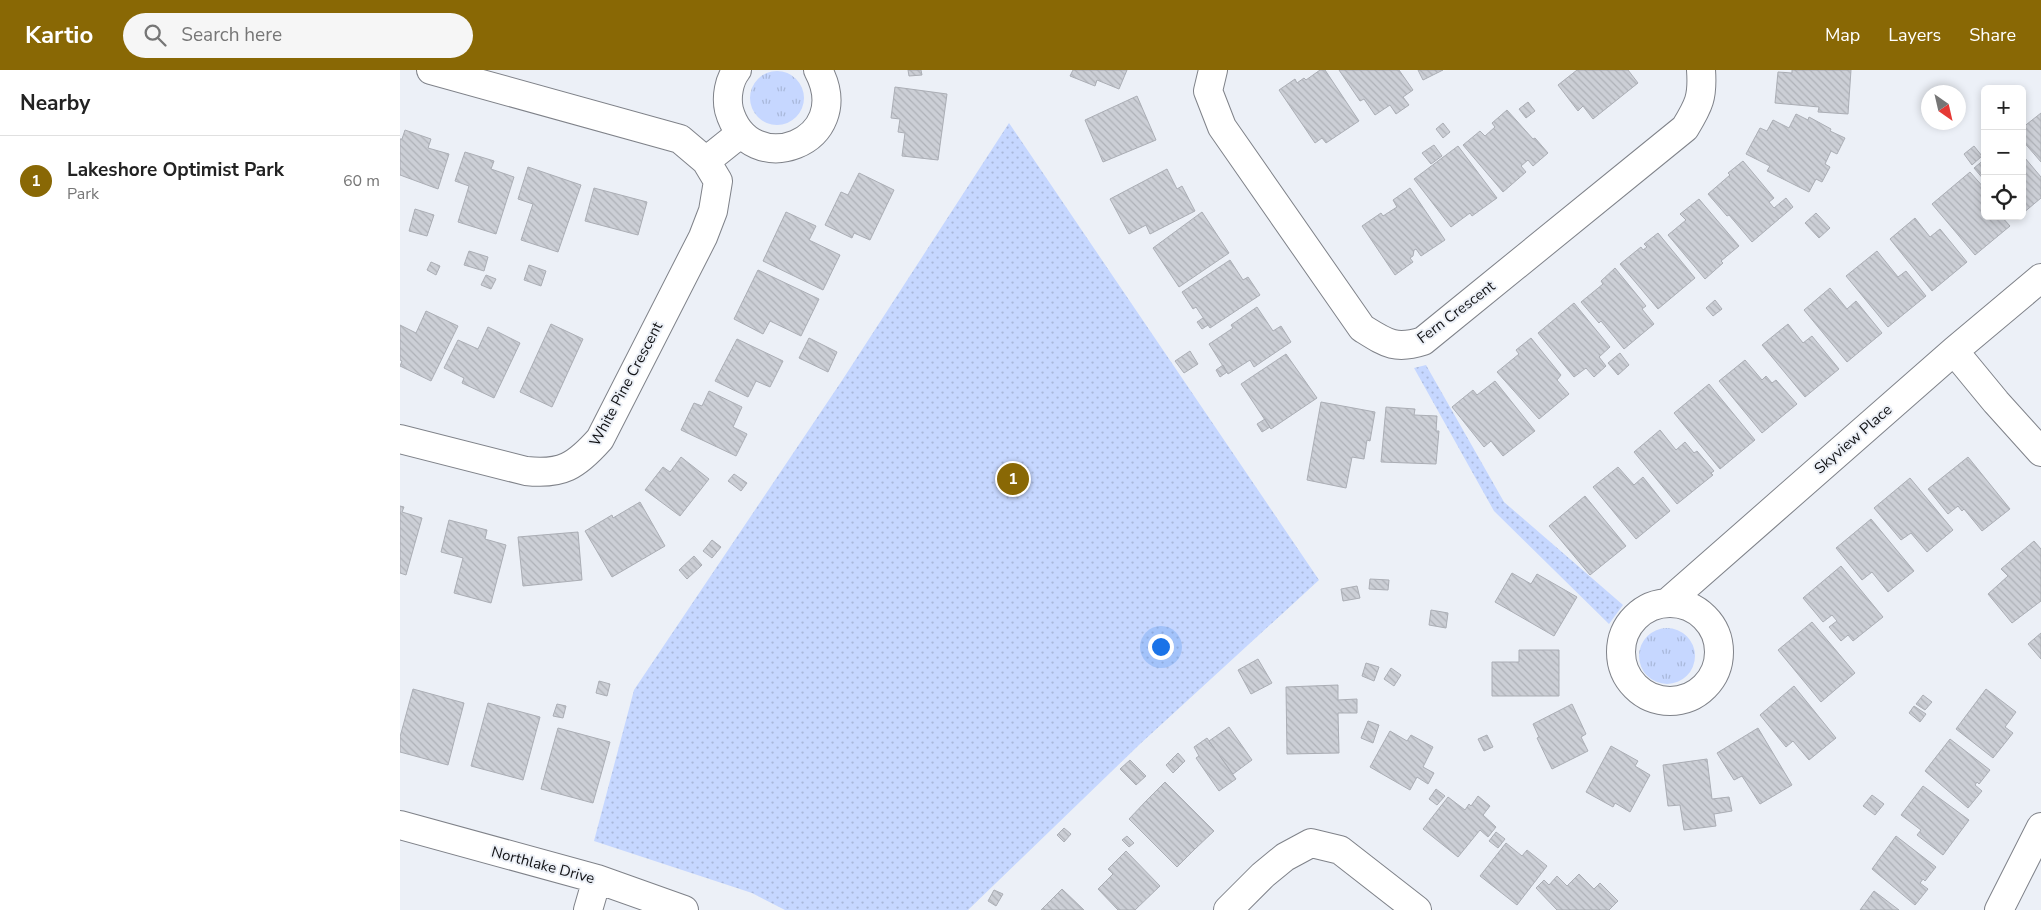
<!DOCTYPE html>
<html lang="en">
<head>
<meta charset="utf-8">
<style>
	:root { --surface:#fff; --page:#f6f6f6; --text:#222; --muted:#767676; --line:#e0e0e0; --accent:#896805 }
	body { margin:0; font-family:"Nunito Sans",sans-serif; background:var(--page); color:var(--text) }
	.controls { position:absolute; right:15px; top:15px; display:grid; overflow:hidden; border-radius:8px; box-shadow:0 2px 8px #0003 }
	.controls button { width:45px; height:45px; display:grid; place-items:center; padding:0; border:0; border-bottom:1px solid var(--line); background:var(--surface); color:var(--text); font:25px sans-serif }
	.compass { position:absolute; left:1521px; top:15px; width:45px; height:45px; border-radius:50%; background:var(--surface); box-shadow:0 2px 8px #0003; rotate:146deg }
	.you { position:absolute; left:760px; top:576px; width:18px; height:18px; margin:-12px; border:4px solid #fff; border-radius:50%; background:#1a73e8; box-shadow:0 0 0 8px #1a73e833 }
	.badge { display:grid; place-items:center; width:32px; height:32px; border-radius:50%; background:var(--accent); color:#fff; font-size:16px; font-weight:700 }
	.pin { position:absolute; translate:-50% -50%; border:2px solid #fff; box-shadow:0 1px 5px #0006 }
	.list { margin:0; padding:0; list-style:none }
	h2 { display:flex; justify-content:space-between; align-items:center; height:65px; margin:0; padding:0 20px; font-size:21px }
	h2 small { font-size:16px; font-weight:400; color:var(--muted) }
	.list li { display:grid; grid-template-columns:32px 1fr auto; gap:15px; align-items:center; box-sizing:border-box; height:90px; padding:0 20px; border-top:1px solid var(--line) }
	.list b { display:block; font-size:19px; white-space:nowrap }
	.list p { margin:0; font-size:16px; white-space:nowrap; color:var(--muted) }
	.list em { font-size:16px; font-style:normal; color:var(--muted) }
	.icon { flex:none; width:28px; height:28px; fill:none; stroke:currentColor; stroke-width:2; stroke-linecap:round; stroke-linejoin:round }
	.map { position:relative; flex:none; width:1641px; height:840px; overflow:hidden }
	header { display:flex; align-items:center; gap:30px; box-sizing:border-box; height:70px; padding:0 25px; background:var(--accent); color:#fff }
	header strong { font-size:24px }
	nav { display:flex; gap:28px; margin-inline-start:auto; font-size:18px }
	.search { width:350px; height:45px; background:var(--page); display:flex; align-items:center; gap:12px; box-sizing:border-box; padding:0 18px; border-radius:28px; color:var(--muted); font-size:19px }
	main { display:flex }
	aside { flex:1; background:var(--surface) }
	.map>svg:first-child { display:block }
</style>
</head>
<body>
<header>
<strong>Kartio</strong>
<div class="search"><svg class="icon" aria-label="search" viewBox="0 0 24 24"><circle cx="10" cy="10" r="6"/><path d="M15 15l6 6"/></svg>Search here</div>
<nav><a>Map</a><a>Layers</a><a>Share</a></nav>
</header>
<main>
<aside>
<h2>Nearby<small></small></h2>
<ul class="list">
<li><span class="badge">1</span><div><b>Lakeshore Optimist Park</b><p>Park</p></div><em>60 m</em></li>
</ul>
</aside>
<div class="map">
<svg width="1641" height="840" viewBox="0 0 1641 840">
	<defs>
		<pattern id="grass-tufts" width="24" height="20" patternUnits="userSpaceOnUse" patternTransform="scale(1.25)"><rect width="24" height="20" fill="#c6d7ff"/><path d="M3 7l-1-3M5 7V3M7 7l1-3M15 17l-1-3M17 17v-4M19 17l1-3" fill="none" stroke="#a9b8da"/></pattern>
		<pattern id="park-dots" width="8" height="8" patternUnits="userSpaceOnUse" patternTransform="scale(1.25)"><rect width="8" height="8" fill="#c6d7ff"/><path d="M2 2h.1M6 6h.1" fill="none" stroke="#a9b8da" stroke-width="1.8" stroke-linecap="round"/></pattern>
		<pattern id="building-back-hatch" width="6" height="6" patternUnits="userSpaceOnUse" patternTransform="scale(1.25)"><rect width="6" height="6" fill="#cccfd6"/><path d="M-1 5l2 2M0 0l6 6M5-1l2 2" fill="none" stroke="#aeb1b7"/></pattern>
	</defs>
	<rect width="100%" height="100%" fill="#ecf0f7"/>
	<path fill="url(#grass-tufts)" d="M350 28a27 27 0 1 1 54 0a27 27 0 1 1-54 0Z
		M1239 586a28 28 0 1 1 56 0a28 28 0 1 1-56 0Z"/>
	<path fill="url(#park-dots)" d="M 609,53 L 919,510 L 740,674 L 568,840 L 385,840 L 352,823 L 194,771 L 234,620 L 443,309 Z
		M 1026,295 L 1104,432 L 1223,535 L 1209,554 L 1094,441 L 1014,298 Z"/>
	<path fill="url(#building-back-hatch)" stroke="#abaeb5" d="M 508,0 L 521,0 L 522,5 L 509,6 Z
		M 673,0 L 727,0 L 719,19 L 697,10 L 695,16 L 670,6 Z
		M 920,0 L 925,0 L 959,51 L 926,73 L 922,68 L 915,73 L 879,20 L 895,9 L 897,13 L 904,8 L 906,10 Z
		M 939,0 L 999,0 L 1013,20 L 1003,27 L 1009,35 L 996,44 L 990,35 L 975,45 L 964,29 L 960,31 Z
		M 1018,0 L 1043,0 L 1023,10 Z
		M 1177,0 L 1228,0 L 1238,13 L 1193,49 L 1183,36 L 1178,41 L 1158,15 Z
		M 1392,0 L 1451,0 L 1448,44 L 1418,42 L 1419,37 L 1375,33 L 1378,2 L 1392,3 Z
		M 495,17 L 547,24 L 538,90 L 502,86 L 505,63 L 498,62 L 500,49 L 491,48 Z
		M 737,26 L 756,70 L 703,92 L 685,50 Z
		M 1128,32 L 1135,41 L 1126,48 L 1119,39 Z
		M 1107,40 L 1133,69 L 1135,68 L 1148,83 L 1133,96 L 1128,90 L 1121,96 L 1126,102 L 1103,122 L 1063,75 L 1080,61 L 1085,66 L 1095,57 L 1092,53 Z
		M 1641,43 L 1641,92 L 1622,70 L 1622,58 Z
		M 1396,44 L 1408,50 L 1409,47 L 1431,59 L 1430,61 L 1445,68 L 1437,84 L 1431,81 L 1425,94 L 1430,97 L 1422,112 L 1416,109 L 1409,122 L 1367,101 L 1370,96 L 1346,84 L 1360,58 L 1367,61 L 1373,50 L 1389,58 Z
		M 1043,53 L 1050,62 L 1043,68 L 1036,59 Z
		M 5,60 L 31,69 L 28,78 L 49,84 L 38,119 L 0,105 L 0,69 L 2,69 Z
		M 1034,75 L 1042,86 L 1031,94 L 1022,83 Z
		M 1058,76 L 1097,128 L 1072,146 L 1070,143 L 1051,157 L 1014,109 Z
		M 1574,76 L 1582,86 L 1572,95 L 1564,84 Z
		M 65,82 L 94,91 L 91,99 L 114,107 L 96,164 L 58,152 L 69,116 L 55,111 Z
		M 1625,88 L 1641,107 L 1641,128 L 1622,144 L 1622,90 Z
		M 1585,89 L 1585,111 L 1574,98 Z
		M 1343,91 L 1374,128 L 1369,132 L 1374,138 L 1386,128 L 1393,137 L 1352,172 L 1329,145 L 1327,146 L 1308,124 L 1330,105 L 1328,103 Z
		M 128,97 L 181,115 L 158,182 L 121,170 L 133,134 L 118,129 Z
		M 767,99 L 777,119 L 782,116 L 795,141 L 750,164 L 746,155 L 729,164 L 710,129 Z
		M 1570,102 L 1585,119 L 1585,146 L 1601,146 L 1610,156 L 1575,185 L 1532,134 Z
		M 459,103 L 494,120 L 470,170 L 454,163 L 452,168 L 425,155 L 441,122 L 448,125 Z
		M 194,118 L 247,132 L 238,165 L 185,151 Z
		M 1010,118 L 1045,170 L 1021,186 L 1016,179 L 1014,180 L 1013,186 L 1010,188 L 1013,192 L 995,205 L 962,156 L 981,143 L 983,146 L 997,137 L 993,130 Z
		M 1299,129 L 1339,176 L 1321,191 L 1323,193 L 1305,209 L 1268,165 L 1286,150 L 1280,144 Z
		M 15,139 L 34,145 L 27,166 L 9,161 Z
		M 386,142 L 416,156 L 409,170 L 440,185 L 423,220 L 363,191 Z
		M 802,142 L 829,183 L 779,217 L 753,178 Z
		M 1416,143 L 1430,158 L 1419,168 L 1405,153 Z
		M 1515,148 L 1530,167 L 1540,159 L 1567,192 L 1532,221 L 1490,169 Z
		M 1258,163 L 1295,208 L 1258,239 L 1220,194 L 1241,177 L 1243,180 L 1247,177 L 1244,174 Z
		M 69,181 L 88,187 L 84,201 L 64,195 Z
		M 1477,181 L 1498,207 L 1506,201 L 1526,226 L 1488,257 L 1446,206 Z
		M 830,190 L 843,210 L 848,207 L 860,225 L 810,258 L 796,237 L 793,239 L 782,222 Z
		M 31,192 L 40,196 L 36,205 L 27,200 Z
		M 129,195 L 146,201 L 141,216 L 124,210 Z
		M 1215,198 L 1246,236 L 1242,239 L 1254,254 L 1224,279 L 1201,251 L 1199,253 L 1181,232 L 1203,214 L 1201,211 Z
		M 358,200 L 419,229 L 401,266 L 370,251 L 363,264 L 334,249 Z
		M 86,205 L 96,209 L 91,219 L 81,215 Z
		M 1430,218 L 1447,239 L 1456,231 L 1482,263 L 1447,292 L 1404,240 Z
		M 1315,230 L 1322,239 L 1313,246 L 1306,238 Z
		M 1174,233 L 1210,277 L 1199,287 L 1206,296 L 1194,307 L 1186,298 L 1174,307 L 1138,263 Z
		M 857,237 L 873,261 L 881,256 L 891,272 L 854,297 L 850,290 L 828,304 L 809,274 L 833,258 L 831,255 Z
		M 26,241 L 58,256 L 31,311 L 0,296 L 2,291 L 0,290 L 0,255 L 16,263 Z
		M 803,248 L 808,255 L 802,259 L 797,252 Z
		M 151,254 L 183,269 L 152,337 L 120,322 Z
		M 1388,254 L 1403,273 L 1412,266 L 1439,299 L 1405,327 L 1362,275 Z
		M 88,257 L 120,273 L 94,328 L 62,313 L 64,308 L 44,298 L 58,270 L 78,279 Z
		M 409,268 L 437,282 L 428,302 L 399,288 Z
		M 1131,268 L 1161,305 L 1157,310 L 1169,324 L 1139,349 L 1097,302 L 1119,284 L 1116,280 Z
		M 337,269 L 383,291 L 370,317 L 356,311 L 348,327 L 315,311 Z
		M 790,281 L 798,294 L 784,303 L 775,291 Z
		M 1220,283 L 1229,295 L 1218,305 L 1208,293 Z
		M 886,284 L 917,328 L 871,359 L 841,314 Z
		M 1345,290 L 1362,310 L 1366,306 L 1372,313 L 1376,310 L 1397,334 L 1362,363 L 1319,311 Z
		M 823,295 L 827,302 L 820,307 L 816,300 Z
		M 1095,311 L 1135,361 L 1103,386 L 1091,371 L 1084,377 L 1052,337 L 1073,320 L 1077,325 Z
		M 1309,314 L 1355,370 L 1320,399 L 1274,343 Z
		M 309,321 L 342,337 L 333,357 L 347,364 L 336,386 L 281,360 L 294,333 L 302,336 Z
		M 921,332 L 975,342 L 970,371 L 967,370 L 964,389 L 952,387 L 946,418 L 907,410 Z
		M 986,337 L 1015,339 L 1014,345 L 1037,346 L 1036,361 L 1039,361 L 1036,394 L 981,392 Z
		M 865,349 L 870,357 L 862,362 L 857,354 Z
		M 1260,360 L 1276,380 L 1285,372 L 1294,383 L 1297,381 L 1314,401 L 1311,403 L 1313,405 L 1277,434 L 1234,382 Z
		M 281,387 L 309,409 L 280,446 L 245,420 L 263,397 L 270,402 Z
		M 1568,387 L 1610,439 L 1582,461 L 1564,439 L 1562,441 L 1558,436 L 1548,444 L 1528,419 Z
		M 1218,397 L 1234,415 L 1243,407 L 1270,441 L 1236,469 L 1193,417 Z
		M 334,404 L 347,413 L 341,421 L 328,411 Z
		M 1510,408 L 1553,460 L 1527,482 L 1511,463 L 1501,470 L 1474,438 Z
		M 1185,426 L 1226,476 L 1190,505 L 1149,456 Z
		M 240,432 L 265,476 L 212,507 L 185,461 L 212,445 L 213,448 Z
		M 0,436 L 4,437 L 2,442 L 22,448 L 6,505 L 0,503 Z
		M 1471,449 L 1514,501 L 1488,522 L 1472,502 L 1462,510 L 1436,478 Z
		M 49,450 L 87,460 L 85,469 L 106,475 L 91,533 L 54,523 L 63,488 L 41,482 Z
		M 178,462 L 182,510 L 123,516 L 118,467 Z
		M 312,470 L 321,477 L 312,488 L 303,481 Z
		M 1634,471 L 1641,479 L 1641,531 L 1612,553 L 1588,524 L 1608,506 L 1601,499 Z
		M 294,486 L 302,495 L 287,509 L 279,500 Z
		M 1441,496 L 1483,547 L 1453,571 L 1448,565 L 1441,571 L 1429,557 L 1437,551 L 1432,545 L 1423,552 L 1403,528 Z
		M 1112,503 L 1131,514 L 1137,504 L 1177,527 L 1154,566 L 1095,532 Z
		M 970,509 L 989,510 L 988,520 L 969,519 Z
		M 957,516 L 960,528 L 943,531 L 941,519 Z
		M 1031,540 L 1048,543 L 1046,558 L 1029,555 Z
		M 1412,552 L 1455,603 L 1421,632 L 1378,580 Z
		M 1641,563 L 1641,589 L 1628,574 Z
		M 1119,580 L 1159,580 L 1159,626 L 1092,626 L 1092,592 L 1119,592 Z
		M 858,589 L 872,613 L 851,624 L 838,600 Z
		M 966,593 L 979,597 L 974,611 L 962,606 Z
		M 991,598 L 1001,605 L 994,616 L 984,609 Z
		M 199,611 L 210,614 L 207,626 L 196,623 Z
		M 938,615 L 938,630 L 957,629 L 957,643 L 938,643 L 939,683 L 887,684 L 886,617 Z
		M 1394,616 L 1436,668 L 1409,690 L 1393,671 L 1386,677 L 1360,645 Z
		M 13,619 L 64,633 L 48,695 L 0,682 L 0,667 Z
		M 1586,619 L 1616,642 L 1605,657 L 1613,663 L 1593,688 L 1556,659 Z
		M 1523,625 L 1532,632 L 1525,640 L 1516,634 Z
		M 88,633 L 140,647 L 123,710 L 71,696 Z
		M 157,634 L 166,636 L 163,648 L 153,646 Z
		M 1172,634 L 1186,664 L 1181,667 L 1188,681 L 1152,699 L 1137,668 L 1139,667 L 1133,654 Z
		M 1514,636 L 1526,644 L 1520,652 L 1509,643 Z
		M 968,651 L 979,655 L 973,673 L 961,668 Z
		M 829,657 L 852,690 L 833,704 L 809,671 Z
		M 158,658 L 210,672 L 193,733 L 141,719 Z
		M 1358,658 L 1392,715 L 1360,734 L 1342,706 L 1334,710 L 1317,683 Z
		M 990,661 L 1007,671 L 1011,665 L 1033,677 L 1023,697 L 1034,703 L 1028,714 L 1017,707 L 1010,720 L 970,697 Z
		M 1087,665 L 1093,677 L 1084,681 L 1078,669 Z
		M 807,668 L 836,709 L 819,721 L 796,688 L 799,686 L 794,677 Z
		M 1550,669 L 1590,700 L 1579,714 L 1577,712 L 1575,715 L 1582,721 L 1568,738 L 1525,701 Z
		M 1211,676 L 1238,691 L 1235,696 L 1250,705 L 1230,742 L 1215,733 L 1213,737 L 1186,722 Z
		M 778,683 L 785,691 L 773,703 L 766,695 Z
		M 1307,689 L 1312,729 L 1329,727 L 1332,741 L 1314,744 L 1316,756 L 1284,760 L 1280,735 L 1268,736 L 1263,695 Z
		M 730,690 L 746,706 L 736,715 L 720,699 Z
		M 765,712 L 814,761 L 795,779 L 746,731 Z
		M 1523,716 L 1569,750 L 1543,785 L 1517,765 L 1521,760 L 1501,745 Z
		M 1036,719 L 1045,726 L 1037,735 L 1029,729 Z
		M 1472,725 L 1484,734 L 1475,745 L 1463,736 Z
		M 1078,726 L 1090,736 L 1083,745 L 1096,757 L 1088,767 L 1080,760 L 1058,787 L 1023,759 L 1048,727 L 1065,740 L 1069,734 L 1071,736 Z
		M 746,731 L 795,779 L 777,797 L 729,749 Z
		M 664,758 L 671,764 L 664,772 L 657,765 Z
		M 1096,762 L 1105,769 L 1098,778 L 1089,771 Z
		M 727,766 L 734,773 L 729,777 L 722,770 Z
		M 1496,766 L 1536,797 L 1525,811 L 1523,809 L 1520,813 L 1528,819 L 1515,835 L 1472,799 Z
		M 1106,773 L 1122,786 L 1127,780 L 1147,796 L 1117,835 L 1080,806 Z
		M 726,781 L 760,816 L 735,840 L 718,840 L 698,819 L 713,804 L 708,799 Z
		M 1179,804 L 1194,819 L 1200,813 L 1218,831 L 1209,840 L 1157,840 L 1136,818 L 1144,810 L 1149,815 L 1157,806 L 1167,816 Z
		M 662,819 L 684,840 L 641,840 Z
		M 594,820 L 603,824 L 596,836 L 588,831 Z
		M 1474,821 L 1499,840 L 1460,840 Z"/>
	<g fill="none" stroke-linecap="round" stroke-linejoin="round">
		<defs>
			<path id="minor" d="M 337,0 C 329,10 326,27 329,40 C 349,112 457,73 418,0
				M 813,0 L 808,21 L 822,57 L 962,258 C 986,273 995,280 1023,271 L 1285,58 C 1299,35 1303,27 1301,0
				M 306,91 L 341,63
				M 1554,281 L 1596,332 L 1641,382
				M 0,369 L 126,401 C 162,405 176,396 200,369 L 303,167 L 313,141 L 318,111 L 306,91 L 280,69 L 31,0
				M 1268,532 L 1554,281 L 1641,208
				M1221 582a49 49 0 1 1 98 0a49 49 0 1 1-98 0Z
				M 0,755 L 197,809 L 284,840
				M 188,840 L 197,809
				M 828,840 L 863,805 L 885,787 L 911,773 L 940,780 L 1017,840
				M 1599,840 L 1641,757"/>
		</defs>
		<use href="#minor" stroke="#7f8289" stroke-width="30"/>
		<use href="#minor" stroke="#fff" stroke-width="28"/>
	</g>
	<g text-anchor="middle" stroke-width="4" stroke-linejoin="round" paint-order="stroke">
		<g font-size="15" fill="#121316" stroke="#ecf0f7">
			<text transform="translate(1056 242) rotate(-37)" y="5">Fern Crescent</text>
			<text transform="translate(226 314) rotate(-62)" y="5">White Pine Crescent</text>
			<text transform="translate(1453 369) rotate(-41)" y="5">Skyview Place</text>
			<text transform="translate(143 795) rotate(15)" y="5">Northlake Drive</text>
		</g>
	</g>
</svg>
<div class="controls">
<button>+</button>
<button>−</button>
<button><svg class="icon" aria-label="locate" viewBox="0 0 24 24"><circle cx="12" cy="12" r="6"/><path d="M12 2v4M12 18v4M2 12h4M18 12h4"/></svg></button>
</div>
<svg class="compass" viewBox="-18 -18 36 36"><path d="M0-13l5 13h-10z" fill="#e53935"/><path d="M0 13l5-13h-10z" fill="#767676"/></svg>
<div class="you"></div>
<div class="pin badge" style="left:613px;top:409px">1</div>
</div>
</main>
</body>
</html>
